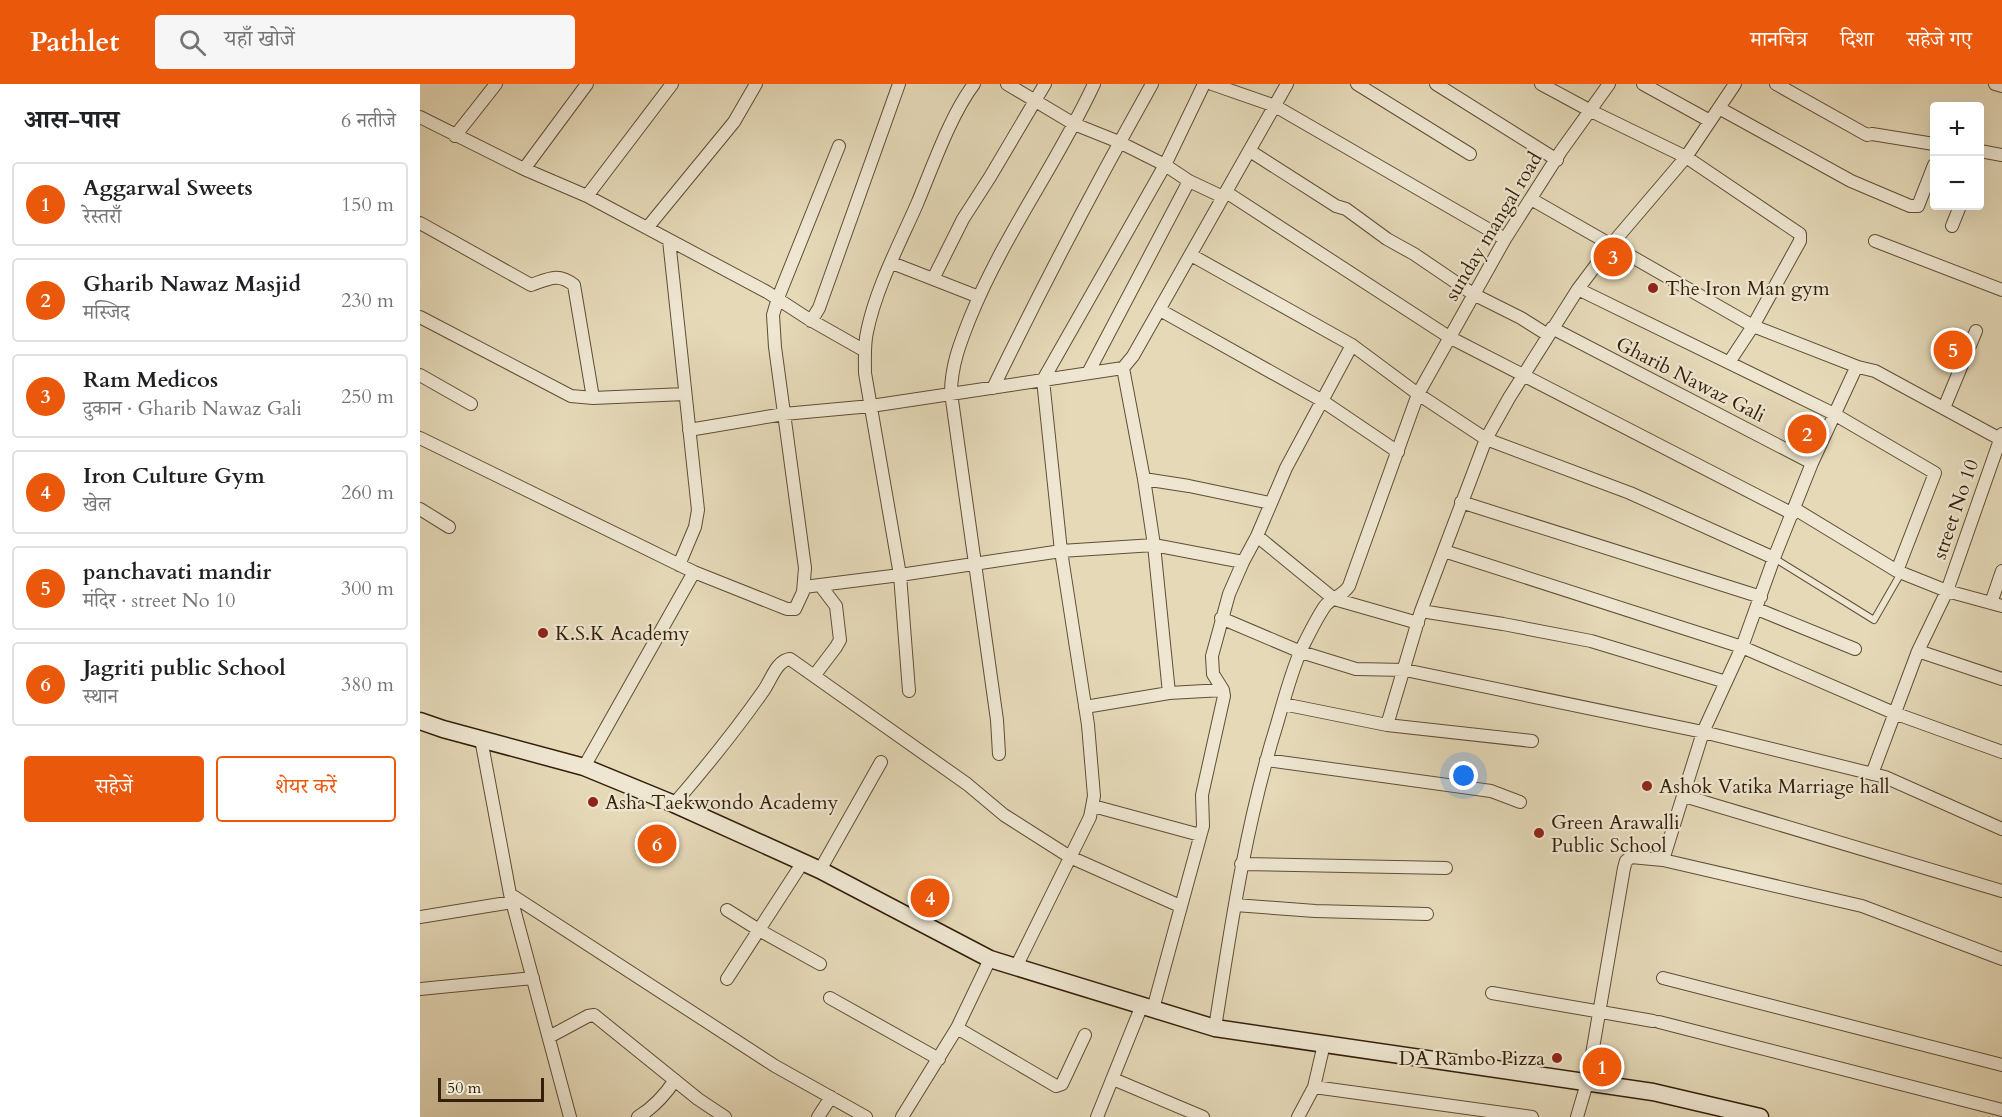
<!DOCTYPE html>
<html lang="hi">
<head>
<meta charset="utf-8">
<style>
	:root { --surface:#fff; --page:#f6f6f6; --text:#202124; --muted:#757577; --line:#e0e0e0; --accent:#ea580c }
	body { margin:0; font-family:Cardo,"Noto Serif Devanagari",serif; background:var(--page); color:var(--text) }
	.controls { position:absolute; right:18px; top:18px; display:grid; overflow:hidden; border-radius:6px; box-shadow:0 6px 24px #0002 }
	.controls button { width:54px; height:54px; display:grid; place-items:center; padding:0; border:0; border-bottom:2px solid var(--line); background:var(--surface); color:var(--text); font:30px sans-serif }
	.scale { position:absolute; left:18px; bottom:15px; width:106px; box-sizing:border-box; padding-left:6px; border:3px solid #341f09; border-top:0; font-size:16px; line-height:21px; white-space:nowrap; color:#341f09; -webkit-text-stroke:4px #eee6d1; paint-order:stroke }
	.you { position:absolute; left:1044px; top:692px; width:21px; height:21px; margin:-15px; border:4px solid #fff; border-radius:50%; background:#1a73e8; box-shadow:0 0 0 9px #1a73e833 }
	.badge { display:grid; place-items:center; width:39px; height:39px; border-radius:50%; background:var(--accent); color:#fff; font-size:20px; font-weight:700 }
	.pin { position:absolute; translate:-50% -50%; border:3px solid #fff; box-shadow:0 2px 6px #0006 }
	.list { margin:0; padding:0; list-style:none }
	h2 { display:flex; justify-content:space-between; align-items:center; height:78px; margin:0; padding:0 24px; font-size:26px }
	h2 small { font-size:20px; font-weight:400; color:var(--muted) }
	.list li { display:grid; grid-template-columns:39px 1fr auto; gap:18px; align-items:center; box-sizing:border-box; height:84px; margin:0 12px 12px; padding:0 12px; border:2px solid var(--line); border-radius:6px }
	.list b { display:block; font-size:22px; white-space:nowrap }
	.list p { margin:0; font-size:20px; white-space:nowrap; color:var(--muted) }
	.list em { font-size:20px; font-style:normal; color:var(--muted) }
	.actions { display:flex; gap:12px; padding:18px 24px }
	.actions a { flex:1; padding:14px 0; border:2px solid var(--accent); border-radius:6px; text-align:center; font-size:21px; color:var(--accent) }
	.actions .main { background:var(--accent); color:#fff }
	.icon { flex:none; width:33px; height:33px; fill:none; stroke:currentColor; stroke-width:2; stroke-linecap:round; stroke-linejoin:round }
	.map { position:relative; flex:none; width:1582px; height:1033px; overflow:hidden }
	header { display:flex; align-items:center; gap:36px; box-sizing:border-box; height:84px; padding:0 30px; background:var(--accent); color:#fff }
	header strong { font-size:28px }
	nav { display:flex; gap:33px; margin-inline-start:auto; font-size:21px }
	.search { width:420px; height:54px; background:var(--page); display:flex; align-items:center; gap:15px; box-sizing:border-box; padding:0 21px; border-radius:6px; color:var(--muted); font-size:22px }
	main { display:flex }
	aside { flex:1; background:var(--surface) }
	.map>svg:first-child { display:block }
</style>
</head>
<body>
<header>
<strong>Pathlet</strong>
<div class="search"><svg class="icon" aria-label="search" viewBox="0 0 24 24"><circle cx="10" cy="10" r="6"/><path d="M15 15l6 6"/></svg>यहाँ खोजें</div>
<nav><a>मानचित्र</a><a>दिशा</a><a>सहेजे गए</a></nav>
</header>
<main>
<aside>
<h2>आस-पास<small>6 नतीजे</small></h2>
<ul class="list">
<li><span class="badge">1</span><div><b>Aggarwal Sweets</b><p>रेस्तराँ</p></div><em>150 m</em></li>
<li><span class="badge">2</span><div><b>Gharib Nawaz Masjid</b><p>मस्जिद</p></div><em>230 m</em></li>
<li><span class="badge">3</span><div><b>Ram Medicos</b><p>दुकान · Gharib Nawaz Gali</p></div><em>250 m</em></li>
<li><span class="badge">4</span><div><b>Iron Culture Gym</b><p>खेल</p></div><em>260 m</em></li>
<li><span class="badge">5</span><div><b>panchavati mandir</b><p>मंदिर · street No 10</p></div><em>300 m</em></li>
<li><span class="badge">6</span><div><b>Jagriti public School</b><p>स्थान</p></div><em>380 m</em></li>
</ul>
<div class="actions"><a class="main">सहेजें</a><a>शेयर करें</a></div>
</aside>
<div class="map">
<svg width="1582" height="1033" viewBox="0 0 1582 1033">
	<rect width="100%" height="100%" fill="#e5d9b8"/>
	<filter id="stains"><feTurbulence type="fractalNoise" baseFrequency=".00333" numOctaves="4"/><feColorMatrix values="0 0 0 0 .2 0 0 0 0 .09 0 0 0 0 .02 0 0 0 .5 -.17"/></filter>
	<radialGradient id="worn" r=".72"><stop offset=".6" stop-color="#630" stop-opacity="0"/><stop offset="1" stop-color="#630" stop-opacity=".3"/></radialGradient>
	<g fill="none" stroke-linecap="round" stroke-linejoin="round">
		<defs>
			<path id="lane" d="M 1354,474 L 1454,536 L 1481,489"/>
			<path id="street" d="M 587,0 L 654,40 L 699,58 L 745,81 L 769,97 L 803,113
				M 792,0 L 855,22 L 1085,155
				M 937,0 L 1050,70
				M 1016,0 L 1137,76
				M 1121,0 L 1171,27 L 1266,73 L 1380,150 L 1380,157 L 1333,242 L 1310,277
				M 1223,0 L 1290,37
				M 1356,0 L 1447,51 L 1452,50 L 1514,60
				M 1575,0 L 1582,2
				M 1299,24 L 1431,97 L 1490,122 L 1498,122 L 1514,81
				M 0,33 L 104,85 L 167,112 L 347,208 L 387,234 L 445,267
				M 35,52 L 76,0
				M 830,67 L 916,122 L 926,125 L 967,155 L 994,170 L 1053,210 L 1101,234 L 1128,251
				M 1560,67 L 1582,71
				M 104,85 L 167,0
				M 806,108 L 1029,253 L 1373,430
				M 167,112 L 252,0
				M 1111,115 L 1333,242 L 1438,283
				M 0,139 L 111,201 C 128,195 138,188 154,201 L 173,314
				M 1532,142 L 1540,122
				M 227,144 L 314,38 L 336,0
				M 249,156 L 278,426 L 275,443 L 259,481
				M 1455,157 L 1582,206
				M 771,171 L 932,261 L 998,310 L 1085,155 L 1141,67 L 1189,0
				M 472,179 L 559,213
				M 513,195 L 543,135 L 570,93 L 625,0
				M 1158,205 L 1414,330 L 1515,389 L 1477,487
				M 740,226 L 901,316 L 978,368
				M 0,233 L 151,312 L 173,314 L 265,310
				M 391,237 L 399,224 L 479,0
				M 1132,244 L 1392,379
				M 703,284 L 724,395 L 734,461 L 749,609
				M 668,289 L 769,97
				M 0,291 L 51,320
				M 573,304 C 623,201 676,100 732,0
				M 1524,324 L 1556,247
				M 269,346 L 364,330 L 451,322 L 703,284 L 713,272 L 867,0
				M 0,354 L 274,488 L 367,525 L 375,525 L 383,508 L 385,484 L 355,263 L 353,231 L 358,214 L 419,62
				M 724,395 L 769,402 L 850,419
				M 1041,418 L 1341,513
				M 0,425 L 29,443
				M 1375,425 L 1477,487 L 1527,507 L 1582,522
				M 837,452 L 914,515 L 998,539
				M 1024,467 L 1322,563 L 1474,629 L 1582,668
				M 384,503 L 480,491 L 641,467 L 734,461 L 823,478
				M 1571,519 L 1582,487
				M 1337,525 L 1435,565
				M 1001,527 L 1083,540 L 1171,557 L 1306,598
				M 801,534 L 881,568 L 936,585 L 985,586 L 1283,648 L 1465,693 L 1582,745
				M 1498,567 L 1582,595
				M 394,592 L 416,563 L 420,556 L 416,522 L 400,501
				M 489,607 L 480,491 L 445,289 C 445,275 444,261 447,248 C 456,204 479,161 497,120 C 513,82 530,32 554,0
				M 863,620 L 967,641 L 1112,657
				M 665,623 L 749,609 L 803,606
				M 967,641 L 1001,527 L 1066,355 L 1210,409 L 1354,474
				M 61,655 L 90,810 L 150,1033
				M 579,670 L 577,636 L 531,309 C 531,282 540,259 550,234 C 583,152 637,80 674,0
				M 846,676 L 1071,707 L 1100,718
				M 164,683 L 274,488
				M 1452,690 L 1498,567 L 1527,507 L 1582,350
				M 1264,712 L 1582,807
				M 254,720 C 286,683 316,646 344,606 C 351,596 357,576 370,575 L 547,700 L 584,731 L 650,773 L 760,822
				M 673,722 L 780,751
				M 1243,776 L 1283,648 L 1322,563 L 1354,474 L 1392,379 L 1435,286 L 1438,283 L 1455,287 L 1582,356
				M 821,780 L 1026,784
				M 400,786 L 461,678
				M 90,810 L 355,982 L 446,1033
				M 815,821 L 895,827 L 1007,830
				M 307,826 L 339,846 L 400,880
				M 0,833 L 92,818
				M 596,883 L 670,733 L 674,712 L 668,641 L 641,467 L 623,296 L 745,81 L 784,0
				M 1243,894 L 1582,981
				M 307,895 L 383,778
				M 0,905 L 113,894
				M 1072,909 L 1233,937
				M 410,914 L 519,975
				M 733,925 L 783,742 L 782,711 L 804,612 L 803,606 L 793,590 L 792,572 L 809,510 L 823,478 L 837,452 L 866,384 L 932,261
				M 1239,938 L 1582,1026
				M 537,944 L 636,1002 L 642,1000 L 665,951
				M 795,944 C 811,841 826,739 857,640 C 864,616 871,589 881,566 C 888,552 896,535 905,522 C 912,513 923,512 929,502 L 998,310 L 1066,355 L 1089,314 L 1158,205 L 1191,161 L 1266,73 L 1315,0
				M 129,953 L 168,932 L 174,931 L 278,1015 L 305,1033
				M 693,995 L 783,1033
				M 894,1003 L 904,960
				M 218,1033 C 233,1024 245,1011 255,996
				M 398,1033 L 411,1013
				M 482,1033 L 537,944 L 570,875
				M 677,1033 L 722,921
				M 878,1033 L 894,1003 L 1112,1033
				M 1157,1033 L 1167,999 L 1204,784 L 1206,777 L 1211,773 L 1243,776 L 1442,822 L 1582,875"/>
			<path id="secondary" d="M 0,637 L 23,645 L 164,683 L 254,720 L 400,786 L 570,875 L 795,944 L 1233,1008 L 1340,1033"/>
		</defs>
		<use href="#lane" stroke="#604e35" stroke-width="8"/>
		<use href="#street" stroke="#604e35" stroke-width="14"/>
		<use href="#secondary" stroke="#341f09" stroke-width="19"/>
		<use href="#lane" stroke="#eee6d1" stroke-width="6"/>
		<use href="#street" stroke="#eee6d1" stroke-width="12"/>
		<use href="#secondary" stroke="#eee6d1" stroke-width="16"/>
	</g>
	<g fill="#8f2418" stroke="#eee6d1" stroke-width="2">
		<circle cx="1233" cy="204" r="6"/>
		<circle cx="123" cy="549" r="6"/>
		<circle cx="1227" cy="702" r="6"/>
		<circle cx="173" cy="718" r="6"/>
		<circle cx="1119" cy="749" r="6"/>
		<circle cx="1137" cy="974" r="6"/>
	</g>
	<g text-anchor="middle" stroke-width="4.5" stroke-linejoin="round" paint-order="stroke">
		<g font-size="20" fill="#341f09" stroke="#eee6d1">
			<text transform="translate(1073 142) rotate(-59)" y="7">sunday mangal road</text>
			<text transform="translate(1271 295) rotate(27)" y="7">Gharib Nawaz Gali</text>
			<text transform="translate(1535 425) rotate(-71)" y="7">street No 10</text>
		</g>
		<g font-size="20" fill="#341f09" stroke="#eee6d1" text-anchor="start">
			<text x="1245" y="211">The Iron Man gym</text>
			<text x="135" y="556">K.S.K Academy</text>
			<text x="1239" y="709">Ashok Vatika Marriage hall</text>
			<text x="185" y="725">Asha Taekwondo Academy</text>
			<text x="1131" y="745">Green Arawalli<tspan x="1131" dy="23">Public School</tspan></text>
			<text x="1125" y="981" text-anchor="end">DA Rambo Pizza</text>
		</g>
	</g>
	<rect width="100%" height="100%" filter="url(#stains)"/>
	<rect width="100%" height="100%" fill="url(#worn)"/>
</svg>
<div class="controls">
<button>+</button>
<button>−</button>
</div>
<div class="scale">50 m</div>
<div class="you"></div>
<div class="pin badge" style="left:1182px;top:983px">1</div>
<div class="pin badge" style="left:1387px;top:350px">2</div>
<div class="pin badge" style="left:1193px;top:173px">3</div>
<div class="pin badge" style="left:510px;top:814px">4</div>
<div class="pin badge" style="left:1533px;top:266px">5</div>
<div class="pin badge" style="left:237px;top:760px">6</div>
</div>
</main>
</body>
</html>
